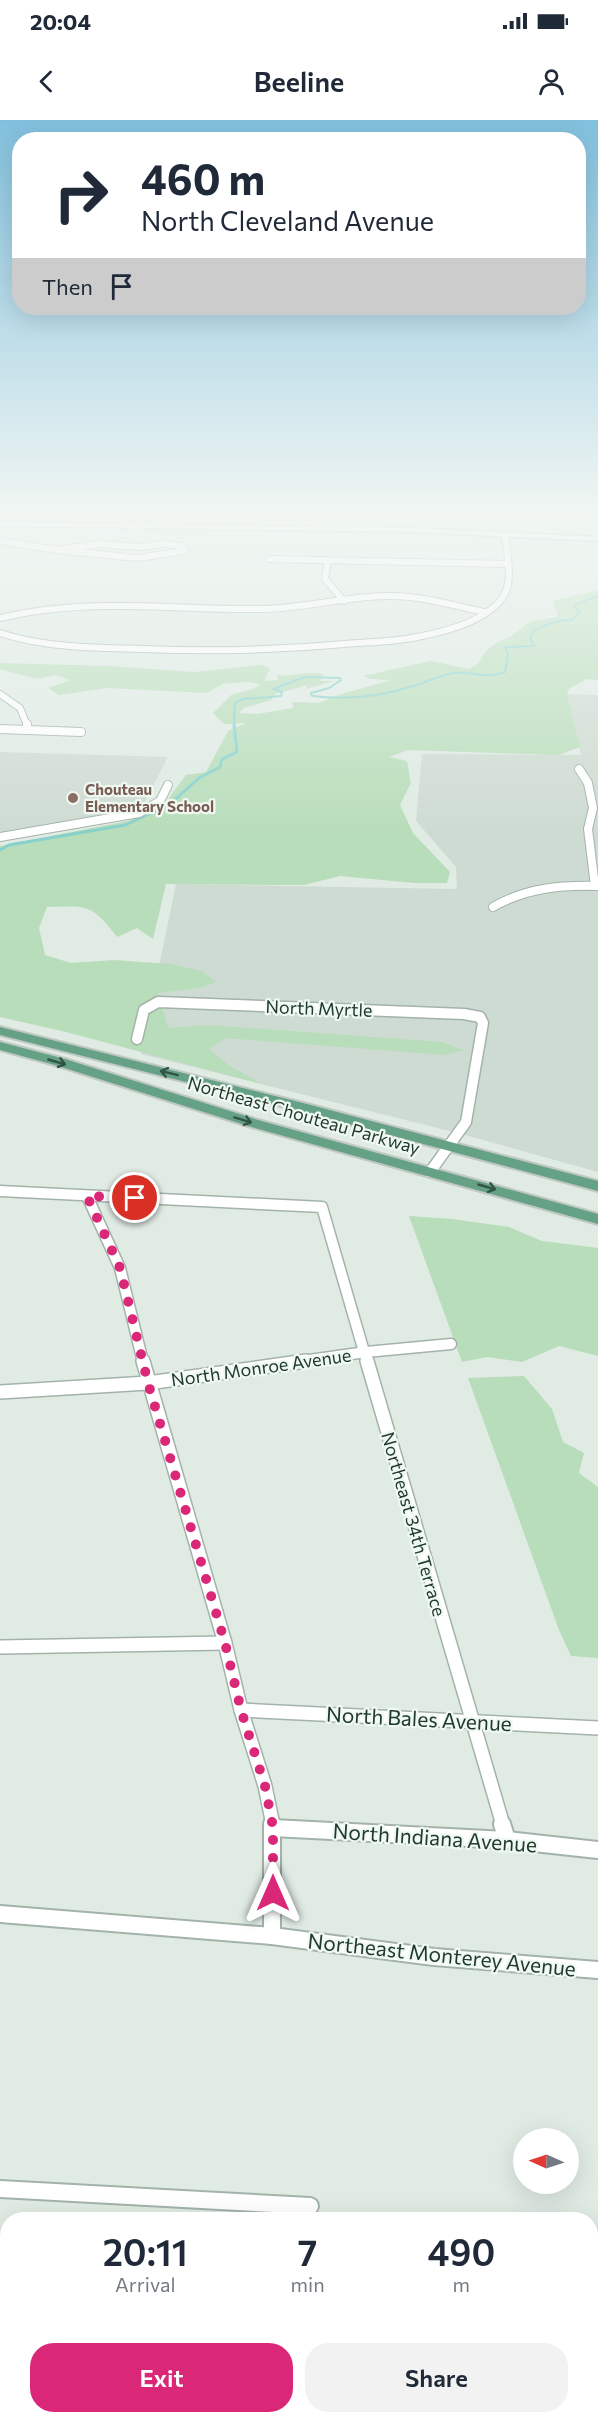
<!DOCTYPE html>
<style>
:root{--surface:#fff;--page:#f2f2f3;--text:#1f2937;--muted:#747a83;--accent:#db2777}
body{margin:0;font-family:Commissioner,sans-serif;background:var(--page);color:var(--text);height:100vh;display:flex;flex-direction:column;font-size:22px;white-space:nowrap}
*{box-sizing:border-box;margin:0}
p{font-size:20px;color:var(--muted)}
.icon{flex:none;width:33px;height:33px;fill:none;stroke:currentColor;stroke-width:2;stroke-linecap:round;stroke-linejoin:round}
.map{position:relative;flex:1;overflow:hidden}
.drawer{position:absolute;left:0px;top:2092px;width:598px;height:212px;display:flex;flex-direction:column;background:var(--surface);border-radius:24px 24px 0 0;box-shadow:0 6px 24px #0002}
.drawer>*{flex:none}
.top-card{position:absolute;left:12px;top:12px;width:574px;height:183px;border-radius:24px;box-shadow:0 6px 24px #0002;background:#fff;color:var(--text);overflow:hidden}
.needle{width:39px;rotate:273deg}
.tools{position:absolute;left:513px;top:2008px;display:grid;gap:12px}
.tools a{display:grid;place-items:center;width:66px;height:66px;border-radius:50%;background:var(--surface);box-shadow:0 6px 24px #0002;font-size:30px}
.pin{position:absolute;display:grid;place-items:center;width:51px;height:51px;color:#fff;margin:-26px;border:3px solid #fff;border-radius:50%;box-shadow:0 2px 6px #0007}
.me{position:absolute;width:66px;margin:-33px;rotate:0deg;stroke-linejoin:round;filter:drop-shadow(0 0 4px #0008)}
.turn{display:flex;align-items:center;gap:21px;height:126px;padding:0 30px;font-size:27px}
.turn .icon{width:78px;height:78px;stroke-width:2.5}
.turn b{display:block;font-size:42px;line-height:51px}
.then{display:flex;align-items:center;height:57px;padding:0 30px;background:#0003;gap:12px;font-size:22px}
.eta{display:flex;justify-content:space-evenly;align-items:center;height:102px;text-align:center}
.eta b{font-size:36px;font-weight:600;line-height:42px}
.cta{display:flex;gap:12px;margin-top:auto;padding:12px 30px}
.cta a{flex:1;height:69px;border-radius:24px;background:var(--accent);color:#fff;font-size:24px;font-weight:600;line-height:69px;text-align:center}
.cta a+a{background:var(--page);color:var(--text)}
.status{display:flex;justify-content:space-between;align-items:center;height:42px;padding:0 30px;background:var(--surface);direction:ltr}
.status svg{height:16px;fill:currentColor}
header{display:flex;justify-content:space-between;align-items:center;height:78px;padding:0 30px;background:var(--surface);font-size:27px;font-weight:600}
.map>svg:first-child{display:block}
.built{fill:#cedbd2}
.green{fill:#b8ddba}
.lines{fill:none;stroke-linecap:round;stroke-linejoin:round}
.stream-far1{stroke:#87d1cd;stroke-width:2}
.stream{stroke:#87d1cd;stroke-width:3}
.minor-far4-casing{stroke:#a3b3aa;stroke-width:8}
.minor-far3-casing{stroke:#a3b3aa;stroke-width:10}
.minor-far2-casing{stroke:#a3b3aa;stroke-width:13}
.minor-far1-casing{stroke:#a3b3aa;stroke-width:16}
.minor-casing{stroke:#a3b3aa;stroke-width:20}
.secondary-casing{stroke:#9eb7a9;stroke-width:3}
.primary-casing{stroke:#c1c8c4;stroke-width:4}
.minor-far4{stroke:#fff;stroke-width:6}
.minor-far3{stroke:#fff;stroke-width:8}
.minor-far2{stroke:#fff;stroke-width:10}
.minor-far1{stroke:#fff;stroke-width:13}
.minor{stroke:#fff;stroke-width:16}
.secondary{fill:#fff;fill-rule:evenodd}
.primary{fill:#64a185;fill-rule:evenodd}
.oneway{stroke:#315444}
.route{stroke:#db2777;stroke-width:10;stroke-dasharray:0 18}
.education-dot{fill:#8d6e63;stroke:#f0f8f2;stroke-width:2}
.labels{text-anchor:middle;dominant-baseline:central;stroke-width:4.5;stroke-linejoin:round;paint-order:stroke}
.far-education-label{font-size:15px;font-weight:bold;fill:#785e54;stroke:#f0f8f2;text-anchor:start}
.street-label{font-size:18px;fill:#203b2e;stroke:#f0f8f2}
.near-street-label{font-size:21px;fill:#203b2e;stroke:#f0f8f2}
</style>
<div class="status"><b>20:04</b><svg viewBox="0 0 49 12"><path d="M0 12V9h3v3zM5 12V6h3v6zM10 12V3h3v9zM15 12V0h3v12zM26 1h20v11H26zM47 4h2v5h-2z"/></svg></div>
<header><svg class="icon" aria-label="back" viewBox="0 0 24 24"><path d="M15 5l-7 7 7 7"/></svg>Beeline<svg class="icon" aria-label="person" viewBox="0 0 24 24"><circle cx="12" cy="8" r="4"/><path d="M4 21q1-7 8-7t8 7"/></svg></header>
<div class="map">
<svg width="598" height="2303" viewBox="0 0 598 2303">
<rect width="100%" height="100%" fill="#e0ebe4"/>
<g class="built">
<polygon points="567,574 598,575 598,1052 458,1013 141,934 176,764 457,769 456,747 416,701 422,634 581,635"/>
<polygon points="0,632 168,637 139,693 0,717"/>
</g>
<g class="green">
<path d="M598 470V560L587 559 569 569 567 574 580 627 559 635 408 630 389 637 407 641 411 663 400 685 413 713 450 752 447 763H414L340 756 304 765 166 764 153 819 137 808 117 817C91 783 87 786 47 787L39 808 45 835 71 843 114 840 170 844 202 851 216 862 203 867 158 873 168 908 208 905 442 922 464 930 445 935 225 918 209 929 230 946 262 964 66 912 0 897V726L128 701 163 686 186 655 206 652 228 611 246 603 224 604 213 593 231 575 253 569 261 564 246 562 223 564 206 573 108 568 59 575 48 568 71 560 55 555 37 559 0 549V543L110 546 194 552 262 545 270 548 264 561 278 560 277 555C293 558 309 549 324 555L320 561H334L306 569 308 565 275 574 271 580 244 588 239 593 257 594 293 588 292 582 319 583 338 575 391 560 370 559 363 556 431 541 469 549 479 543 485 532 494 524 510 517 531 501 558 497 553 481Z"/>
<polygon points="409,1096 452,1099 509,1107 542,1121 598,1128 598,1236 559,1226 522,1242 487,1237 462,1242"/>
<polygon points="524,1256 552,1289 563,1322 584,1333 579,1353 598,1367 598,1538 571,1536 559,1510 468,1258"/>
</g>
<g class="lines">
<path class="stream-far1" d="M234 605 235 583 243 579 281 576 282 572 273 569 305 557 340 558 341 560 329 568 311 573 312 576C345 580 378 577 410 567 424 563 439 555 454 553 474 551 485 560 505 552L508 534 505 527 534 526 530 518 534 510 557 501 572 500 580 493 574 485 598 476"/>
<polyline class="stream" points="0,730 9,725 125,705 169,685 199,658 220,647 222,639 237,632 234,604"/>
<g class="minor-far4-casing">
<g id="minor-far4">
<polyline points="0,390 52,390"/>
<polyline points="136,407 144,395 153,389"/>
<polyline points="0,421 57,430"/>
<polygon points="99,424 140,427 163,424 182,426 185,431 137,438 57,430"/>
<polyline points="269,439 507,444"/>
<polyline points="328,440 325,459 344,481"/>
<path d="M0 498C90 477 168 490 258 489 301 489 343 477 385 476 419 475 452 485 484 492"/>
<path d="M0 513C47 528 96 528 144 529 211 532 278 530 345 524 369 522 393 522 417 517 444 512 481 503 500 481 515 464 507 436 505 415"/>
<polyline points="0,574 20,588 27,605"/>
</g>
</g>
<g class="minor-far3-casing">
<g id="minor-far3">
<polyline points="0,609 81,612"/>
<polyline points="27,610 27,604"/>
<polyline points="579,649 588,663 593,688 588,709 595,766"/>
<polyline points="0,717 139,693 160,681 168,665"/>
<path d="M493 787C526 768 560 765 598 766"/>
<polyline points="156,883 188,883"/>
</g>
</g>
<g class="minor-far2-casing">
<g id="minor-far2">
<polyline points="137,919 144,890 158,882 464,894 480,897 483,903 466,1002 430,1052"/>
<polyline points="0,1071 322,1087 367,1242"/>
<polyline points="87,1076 120,1148 143,1242"/>
<polyline points="295,1242 366,1232 451,1224"/>
</g>
</g>
<g class="minor-far1-casing">
<g id="minor-far1">
<polyline points="143,1241 225,1523 241,1590 265,1666 273,1705"/>
<polyline points="367,1241 503,1705"/>
<polyline points="0,1272 148,1263 306,1241"/>
<polyline points="0,1527 225,1523"/>
<polyline points="241,1590 598,1608"/>
</g>
</g>
<g class="minor-casing">
<g id="minor">
<polyline points="502,1704 507,1720"/>
<polyline points="273,1708 507,1720 598,1730"/>
<polyline points="0,1794 272,1816 434,1837 598,1850"/>
<polyline points="272,1816 272,1704"/>
<polyline points="0,2069 310,2086"/>
</g>
</g>
<g class="secondary-casing">
<polygon id="secondary" points="0,402 414,408 598,417 598,421 414,412 0,406"/>
</g>
<g class="primary-casing">
<g id="primary">
<polygon points="0,907 307,984 598,1061 598,1071 297,990 0,915"/>
<polygon points="0,922 65,939 258,1000 598,1094 598,1104 248,1006 55,945 0,930"/>
</g>
</g>
<use href="#minor-far4" class="minor-far4"/>
<use href="#minor-far3" class="minor-far3"/>
<use href="#minor-far2" class="minor-far2"/>
<use href="#minor-far1" class="minor-far1"/>
<use href="#minor" class="minor"/>
<use href="#secondary" class="secondary"/>
<use href="#primary" class="primary"/>
</g>
<defs><path id="oneway-shaft" d="M-6 0H5M1.5-3L5.5 0L1.5 3" fill="none" stroke-width="1.6" stroke-linecap="round" stroke-linejoin="round" transform="scale(1.5)"/></defs>
<g class="oneway">
<use href="#oneway-shaft" transform="translate(57 942) rotate(16)"/>
<use href="#oneway-shaft" transform="translate(169 953) rotate(-166)"/>
<use href="#oneway-shaft" transform="translate(243 1000) rotate(17)"/>
<use href="#oneway-shaft" transform="translate(487 1067) rotate(16)"/>
</g>
<linearGradient id="sky" x2="0" y2="1"><stop stop-color="#81c0dd"/><stop offset="0.55" stop-color="#f1f6f3"/><stop offset="1" stop-color="#f1f6f3" stop-opacity="0"/></linearGradient>
<rect width="598" height="712" fill="url(#sky)"/>
<g class="lines">
<polyline class="route" points="135,1078 87,1076 120,1148 148,1263 225,1523 241,1590 265,1666 273,1707 273,1773"/>
</g>
<circle class="education-dot" cx="73" cy="678" r="6"/>
<g class="labels">
<g class="far-education-label">
<text x="85" y="669">Chouteau<tspan x="85" dy="17">Elementary School</tspan></text>
</g>
<g class="street-label">
<text transform="translate(319 888) rotate(2)">North Myrtle</text>
<text transform="translate(304 995) rotate(16)">Northeast Chouteau Parkway</text>
<text transform="translate(261 1247) rotate(-8)">North Monroe Avenue</text>
<text transform="translate(414 1404) rotate(74)">Northeast 34th Terrace</text>
</g>
<g class="near-street-label">
<text transform="translate(419 1598) rotate(3)">North Bales Avenue</text>
<text transform="translate(435 1717) rotate(4)">North Indiana Avenue</text>
<text transform="translate(442 1834) rotate(6)">Northeast Monterey Avenue</text>
</g>
</g>
</svg>
<div class="tools">
<a><svg class="needle" viewBox="-14 -14 28 28"><path d="M0-13l5 13h-10z" fill="#e53935"/><path d="M0 13l5-13h-10z" fill="#747a83"/></svg></a>
</div>
<div class="pin" style="left:135px;top:1078px;background:#d93025"><svg class="icon" aria-label="arrive" viewBox="0 0 24 24"><path d="M6 21V4h12l-3 4 3 4H6"/></svg></div>
<svg class="me" style="left:273px;top:1773px" viewBox="-20 -20 40 40"><path d="M0-17L14 15 0 8-14 15z" fill="#db2777" stroke="#fff" stroke-width="4"/></svg>
<div class="top-card">
<div class="turn"><svg class="icon" aria-label="right" viewBox="0 0 24 24"><path d="M7 20v-9h11M14 6l5 5-5 5"/></svg><div><b>460 m</b>North Cleveland Avenue</div></div>
<div class="then">Then<svg class="icon" aria-label="arrive" viewBox="0 0 24 24"><path d="M6 21V4h12l-3 4 3 4H6"/></svg></div>
</div>
<section class="drawer">
<div class="eta">
<div><b>20:11</b><p>Arrival</p></div>
<div><b>7</b><p>min</p></div>
<div><b>490</b><p>m</p></div>
</div>
<div class="cta"><a>Exit</a><a>Share</a></div>
</section>
</div>
